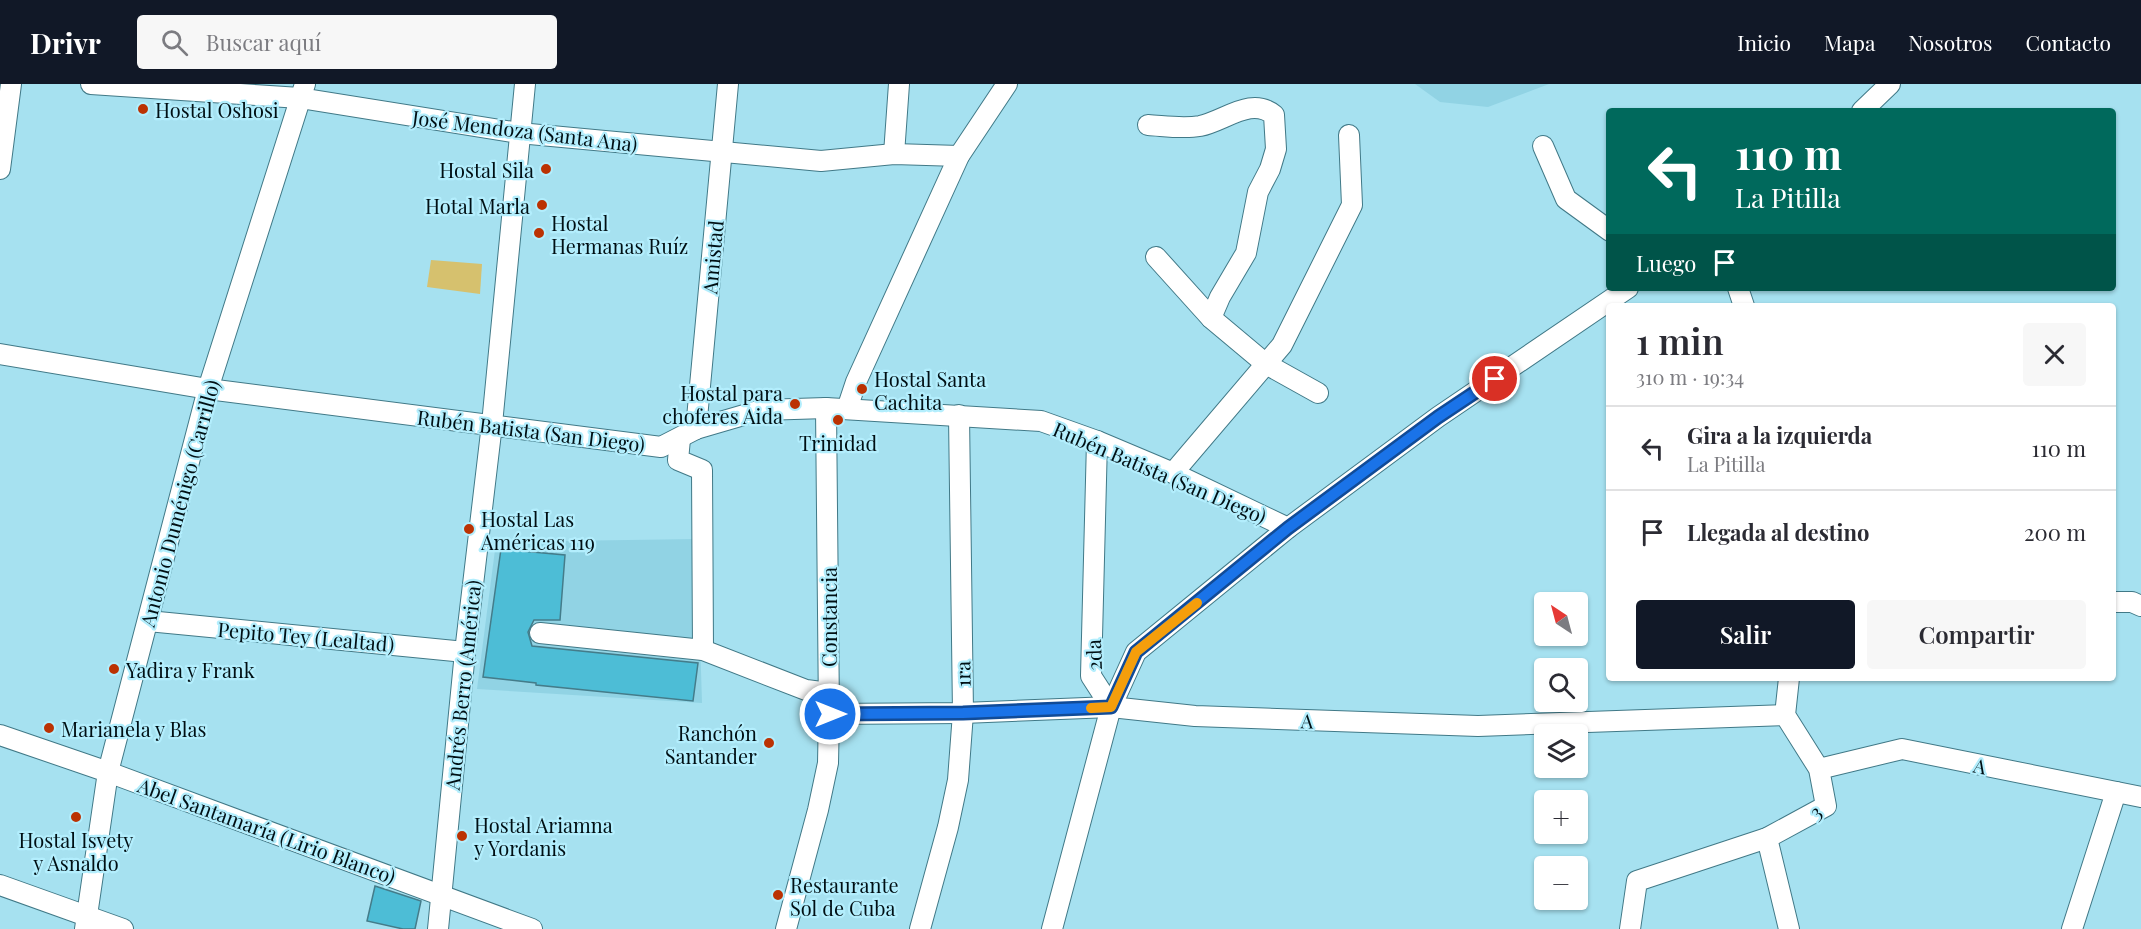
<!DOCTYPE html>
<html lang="es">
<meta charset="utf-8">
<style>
:root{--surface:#fff;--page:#f7f7f7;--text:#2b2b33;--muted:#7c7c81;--line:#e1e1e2;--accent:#111827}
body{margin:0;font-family:"Playfair Display",serif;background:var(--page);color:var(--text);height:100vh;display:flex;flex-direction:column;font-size:22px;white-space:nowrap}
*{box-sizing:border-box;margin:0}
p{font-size:20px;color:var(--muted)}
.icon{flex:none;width:33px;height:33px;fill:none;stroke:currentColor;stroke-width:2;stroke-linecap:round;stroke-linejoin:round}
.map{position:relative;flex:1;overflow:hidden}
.sheet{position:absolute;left:1606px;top:219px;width:510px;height:378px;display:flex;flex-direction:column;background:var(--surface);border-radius:6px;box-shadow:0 2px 4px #0004}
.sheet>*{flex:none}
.top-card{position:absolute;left:1606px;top:24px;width:510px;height:183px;border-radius:6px;box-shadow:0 2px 4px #0004;background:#00695c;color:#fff;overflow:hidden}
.needle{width:39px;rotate:324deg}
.buttons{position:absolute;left:1534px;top:508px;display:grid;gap:12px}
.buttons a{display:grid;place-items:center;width:54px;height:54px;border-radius:6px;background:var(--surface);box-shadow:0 2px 4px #0004;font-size:30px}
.pin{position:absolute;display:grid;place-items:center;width:51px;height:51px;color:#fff;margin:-26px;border:3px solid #fff;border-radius:50%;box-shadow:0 2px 6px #0007}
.me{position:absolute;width:66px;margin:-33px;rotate:90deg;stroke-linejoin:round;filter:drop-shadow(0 0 4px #0008)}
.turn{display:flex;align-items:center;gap:21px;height:126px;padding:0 30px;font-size:27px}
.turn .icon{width:78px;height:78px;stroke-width:2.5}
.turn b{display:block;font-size:42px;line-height:51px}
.then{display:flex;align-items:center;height:57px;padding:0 30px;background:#0003;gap:12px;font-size:22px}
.round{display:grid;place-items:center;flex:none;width:63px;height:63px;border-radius:6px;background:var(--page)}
.head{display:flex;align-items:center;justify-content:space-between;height:102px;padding:0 30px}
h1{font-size:36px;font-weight:600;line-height:45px}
.action{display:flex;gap:12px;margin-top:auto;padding:12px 30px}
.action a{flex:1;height:69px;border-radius:6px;background:var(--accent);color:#fff;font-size:24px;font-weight:600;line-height:69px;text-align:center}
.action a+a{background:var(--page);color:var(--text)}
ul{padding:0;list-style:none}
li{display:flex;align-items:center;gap:18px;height:84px;padding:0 30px;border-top:2px solid var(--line)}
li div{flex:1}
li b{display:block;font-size:22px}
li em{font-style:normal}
header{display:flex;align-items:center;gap:36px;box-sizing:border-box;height:84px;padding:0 30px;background:var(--accent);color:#fff}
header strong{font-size:28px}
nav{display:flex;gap:33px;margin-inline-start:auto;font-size:21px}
.search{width:420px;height:54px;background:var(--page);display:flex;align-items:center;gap:15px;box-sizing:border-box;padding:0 21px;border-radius:6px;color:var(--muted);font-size:22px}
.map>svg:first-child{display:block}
.built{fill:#91d3e4}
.green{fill:#d6c16e}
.building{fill:#4dbdd6;stroke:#447c8a;stroke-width:1.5}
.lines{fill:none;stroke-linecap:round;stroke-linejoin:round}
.minor-casing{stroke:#417987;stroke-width:22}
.minor{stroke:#fff;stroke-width:20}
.route-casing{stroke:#114b97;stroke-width:15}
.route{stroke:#1a73e8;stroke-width:10}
.slow{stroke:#f59e0b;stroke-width:10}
.poi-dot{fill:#bb3203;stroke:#b3eefd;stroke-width:2}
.labels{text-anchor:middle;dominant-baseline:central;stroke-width:4.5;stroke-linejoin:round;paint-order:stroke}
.poi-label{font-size:20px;fill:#000f14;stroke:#b3eefd;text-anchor:start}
.street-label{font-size:20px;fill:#000f14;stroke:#b3eefd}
</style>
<header>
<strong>Drivr</strong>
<div class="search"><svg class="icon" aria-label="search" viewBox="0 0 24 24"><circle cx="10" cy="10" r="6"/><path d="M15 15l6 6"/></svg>Buscar aquí</div>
<nav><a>Inicio</a><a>Mapa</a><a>Nosotros</a><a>Contacto</a></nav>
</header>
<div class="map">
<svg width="2141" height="845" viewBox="0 0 2141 845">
<rect width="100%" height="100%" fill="#a6e1f0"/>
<g class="built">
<polygon points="1415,0 1549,0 1488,23 1440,18"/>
<polygon points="697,455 702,619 477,605 496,458"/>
</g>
<polygon class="green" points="431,176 482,180 480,210 427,203"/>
<g class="building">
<polygon points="501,465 565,471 560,536 534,536 528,548 532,562 698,579 693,617 536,601 536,599 483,593"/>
<polygon points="375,802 421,817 415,845 403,845 367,837"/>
</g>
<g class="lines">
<g class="minor-casing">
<g id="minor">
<polyline points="91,0 300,14 519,49 821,77 894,70 959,72"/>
<polyline points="1862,27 1890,0"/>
<path d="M1148 41C1165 42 1183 45 1200 42 1225 37 1251 12 1274 31L1276 65 1270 85 1258 108 1246 169 1220 213 1211 234"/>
<polyline points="1543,62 1566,115 1610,147"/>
<polyline points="894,70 899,0"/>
<polyline points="0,85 11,0"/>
<polyline points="1156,173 1211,234 1266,280 1318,309"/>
<polyline points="1738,204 1744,222"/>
<polyline points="0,270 208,305 661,363 696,345 761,326 826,324 1041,337 1097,357 1173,389 1288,444"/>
<polyline points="847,325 856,298 959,72 1007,0"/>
<polyline points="696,345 728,0"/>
<polyline points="680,355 678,376 702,386 703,566"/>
<polyline points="1097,357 1091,592 1111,623"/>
<polyline points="1173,389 1282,261 1352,121 1349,51"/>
<polyline points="2114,518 2132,518 2141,522"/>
<polyline points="148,537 465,568"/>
<polyline points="540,549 703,566 806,606 829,609"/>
<polyline points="829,630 963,629 1111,623 1195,632 1478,642 1785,631"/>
<polyline points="0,651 108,688 532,845"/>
<polyline points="1819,685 1902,665 2141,713"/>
<polyline points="1767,754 1789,845"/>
<polyline points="0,801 123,845"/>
<polyline points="85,845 108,688 208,305 305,0"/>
<polyline points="438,845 465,568 492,340 525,0"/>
<polyline points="786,845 818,726 828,679 829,630 826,324"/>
<polyline points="920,845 948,743 958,696 963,629 959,331"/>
<polyline points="1052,845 1111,623 1136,568 1288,444 1438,333 1628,204"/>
<polyline points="1630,845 1637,797 1767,754 1826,722 1819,685 1785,631 1789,594"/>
<polyline points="2072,845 2116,708"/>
</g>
</g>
<use href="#minor" class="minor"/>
</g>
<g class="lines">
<g class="route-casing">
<polyline id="route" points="830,630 963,629 1111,623 1136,568 1288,444 1438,333 1495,295"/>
</g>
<use href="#route" class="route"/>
<polyline class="slow" points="1091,624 1111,623 1136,568 1197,519"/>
</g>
<g class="poi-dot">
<circle cx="143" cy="25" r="6"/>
<circle cx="546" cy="85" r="6"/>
<circle cx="542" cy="121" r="6"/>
<circle cx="539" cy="149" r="6"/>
<circle cx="862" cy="305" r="6"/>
<circle cx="795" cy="320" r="6"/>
<circle cx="838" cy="336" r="6"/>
<circle cx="469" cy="445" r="6"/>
<circle cx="114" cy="585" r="6"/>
<circle cx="49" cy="644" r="6"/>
<circle cx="769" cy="659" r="6"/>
<circle cx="76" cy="733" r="6"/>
<circle cx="462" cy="752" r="6"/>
<circle cx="778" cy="811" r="6"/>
</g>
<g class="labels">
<g class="poi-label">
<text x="155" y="25">Hostal Oshosi</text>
<text x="534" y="85" text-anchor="end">Hostal Sila</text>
<text x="530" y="121" text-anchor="end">Hotal Marla</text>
<text x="551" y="138">Hostal<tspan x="551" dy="23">Hermanas Ruíz</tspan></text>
<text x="874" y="294">Hostal Santa<tspan x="874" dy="23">Cachita</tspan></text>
<text x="783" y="308" text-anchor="end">Hostal para<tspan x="783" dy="23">choferes Aida</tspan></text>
<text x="838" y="358" text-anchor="middle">Trinidad</text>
<text x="481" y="434">Hostal Las<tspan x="481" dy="23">Américas 119</tspan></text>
<text x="126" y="585">Yadira y Frank</text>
<text x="61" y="644">Marianela y Blas</text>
<text x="757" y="648" text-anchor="end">Ranchón<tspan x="757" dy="23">Santander</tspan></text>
<text x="474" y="740">Hostal Ariamna<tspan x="474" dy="23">y Yordanis</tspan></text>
<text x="76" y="755" text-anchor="middle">Hostal Isvety<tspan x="76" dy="23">y Asnaldo</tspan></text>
<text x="790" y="800">Restaurante<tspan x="790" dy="23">Sol de Cuba</tspan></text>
</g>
<g class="street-label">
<text transform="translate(525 46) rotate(7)">José Mendoza (Santa Ana)</text>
<text transform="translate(712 173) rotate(-85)">Amistad</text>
<text transform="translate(531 346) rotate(7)">Rubén Batista (San Diego)</text>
<text transform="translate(1160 388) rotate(23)">Rubén Batista (San Diego)</text>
<text transform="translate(179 419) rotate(-75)">Antonio Duménigo (Carrillo)</text>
<text transform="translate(828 533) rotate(-90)">Constancia</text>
<text transform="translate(306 552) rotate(5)">Pepito Tey (Lealtad)</text>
<text transform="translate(1093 571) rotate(-92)">2da</text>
<text transform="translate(962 590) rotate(-91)">1ra</text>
<text transform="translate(462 601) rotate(-84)">Andrés Berro (América)</text>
<text transform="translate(1307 636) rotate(2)">A</text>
<text transform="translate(1980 681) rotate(11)">A</text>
<text transform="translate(1815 727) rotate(-35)">3</text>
<text transform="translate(267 746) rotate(20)">Abel Santamaría (Lirio Blanco)</text>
</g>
</g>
</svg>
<div class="buttons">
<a><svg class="needle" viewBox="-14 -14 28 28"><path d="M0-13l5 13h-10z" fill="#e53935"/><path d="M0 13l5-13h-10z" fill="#7c7c81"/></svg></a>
<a><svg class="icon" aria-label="search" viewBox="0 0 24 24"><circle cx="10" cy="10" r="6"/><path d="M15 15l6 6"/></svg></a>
<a><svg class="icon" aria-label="layers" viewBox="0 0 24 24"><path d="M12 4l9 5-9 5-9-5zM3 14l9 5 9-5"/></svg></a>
<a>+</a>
<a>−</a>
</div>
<div class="pin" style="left:1495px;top:295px;background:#d93025"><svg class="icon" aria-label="arrive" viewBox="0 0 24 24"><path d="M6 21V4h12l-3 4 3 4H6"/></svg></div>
<svg class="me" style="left:830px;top:630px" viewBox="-20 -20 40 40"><circle r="17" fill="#1a73e8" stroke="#fff" stroke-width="3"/><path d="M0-11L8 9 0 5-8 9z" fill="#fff"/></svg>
<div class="top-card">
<div class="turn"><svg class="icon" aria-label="left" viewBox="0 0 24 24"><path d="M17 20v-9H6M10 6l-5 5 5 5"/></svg><div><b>110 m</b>La Pitilla</div></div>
<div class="then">Luego<svg class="icon" aria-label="arrive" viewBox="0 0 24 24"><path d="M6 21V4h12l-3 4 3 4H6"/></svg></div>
</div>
<section class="sheet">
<div class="head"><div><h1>1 min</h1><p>310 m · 19:34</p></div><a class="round"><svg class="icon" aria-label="close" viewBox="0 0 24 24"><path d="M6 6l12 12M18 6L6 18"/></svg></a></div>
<ul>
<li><svg class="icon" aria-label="left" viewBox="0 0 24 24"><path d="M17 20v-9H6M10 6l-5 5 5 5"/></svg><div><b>Gira a la izquierda</b><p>La Pitilla</p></div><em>110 m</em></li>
<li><svg class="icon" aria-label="arrive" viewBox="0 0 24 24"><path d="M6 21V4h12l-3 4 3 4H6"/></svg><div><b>Llegada al destino</b></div><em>200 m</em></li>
</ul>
<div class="action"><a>Salir</a><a>Compartir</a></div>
</section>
</div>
